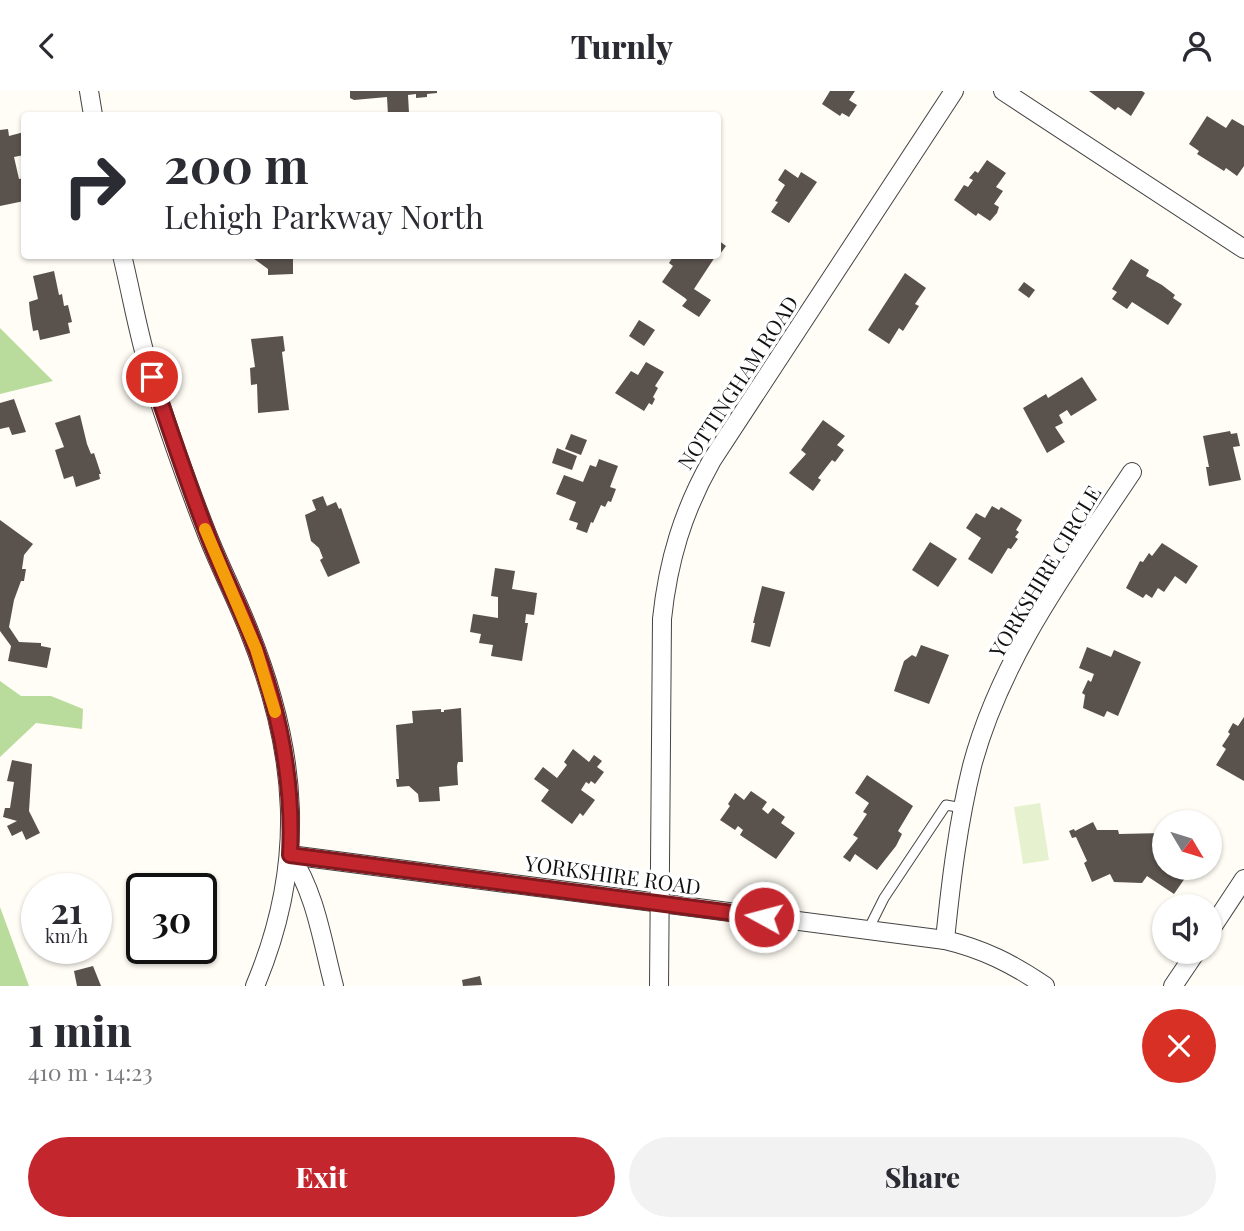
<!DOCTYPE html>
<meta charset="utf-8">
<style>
:root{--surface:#fff;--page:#f2f2f3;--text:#2b2b33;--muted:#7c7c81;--accent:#c4262e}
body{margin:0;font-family:"Playfair Display",serif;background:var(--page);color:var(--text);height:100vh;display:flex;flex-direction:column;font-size:26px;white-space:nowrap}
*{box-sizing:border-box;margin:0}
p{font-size:23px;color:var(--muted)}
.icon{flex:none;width:38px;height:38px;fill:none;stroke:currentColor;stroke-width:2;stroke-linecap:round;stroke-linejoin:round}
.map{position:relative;height:895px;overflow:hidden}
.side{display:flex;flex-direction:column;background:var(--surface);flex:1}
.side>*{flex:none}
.hud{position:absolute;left:21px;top:21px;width:700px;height:147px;border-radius:7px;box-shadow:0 2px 5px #0004;background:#fff;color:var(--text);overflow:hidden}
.needle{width:46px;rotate:128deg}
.buttons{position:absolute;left:1152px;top:719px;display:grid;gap:14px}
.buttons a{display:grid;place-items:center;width:70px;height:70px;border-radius:50%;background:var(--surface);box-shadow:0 2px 5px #0004;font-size:35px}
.speed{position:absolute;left:21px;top:782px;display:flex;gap:14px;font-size:35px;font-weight:700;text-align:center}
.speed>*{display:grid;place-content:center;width:91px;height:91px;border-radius:50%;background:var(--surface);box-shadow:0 2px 5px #0004;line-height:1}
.speed small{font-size:18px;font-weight:400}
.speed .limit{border:4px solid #111;border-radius:10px;background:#fff;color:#111}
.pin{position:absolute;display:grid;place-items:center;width:60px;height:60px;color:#fff;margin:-30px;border:4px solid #fff;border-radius:50%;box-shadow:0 2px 7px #0007}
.me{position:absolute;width:77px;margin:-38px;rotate:277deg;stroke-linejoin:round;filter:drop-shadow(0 0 5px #0008)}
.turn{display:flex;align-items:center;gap:24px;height:147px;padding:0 28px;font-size:32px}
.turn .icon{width:91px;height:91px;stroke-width:2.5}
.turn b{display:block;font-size:49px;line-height:60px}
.round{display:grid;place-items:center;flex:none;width:74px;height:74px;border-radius:37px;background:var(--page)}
.headline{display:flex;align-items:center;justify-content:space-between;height:119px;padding:0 28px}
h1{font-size:42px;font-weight:800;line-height:52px}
.primary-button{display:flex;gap:14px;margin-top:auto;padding:14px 28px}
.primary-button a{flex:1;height:80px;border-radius:42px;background:var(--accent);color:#fff;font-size:28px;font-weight:800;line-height:80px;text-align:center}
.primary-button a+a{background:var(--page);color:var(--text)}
header{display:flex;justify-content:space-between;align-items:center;height:91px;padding:0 28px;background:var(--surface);font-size:32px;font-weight:800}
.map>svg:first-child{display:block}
.forest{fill:#b9dc9c}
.pitch{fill:#e6f2cf}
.building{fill:#5a524d}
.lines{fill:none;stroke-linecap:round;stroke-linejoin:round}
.lane-casing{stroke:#444;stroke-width:11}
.street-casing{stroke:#444;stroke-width:20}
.lane{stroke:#fff;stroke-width:9}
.street{stroke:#fff;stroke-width:18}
.route-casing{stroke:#7f191e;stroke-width:18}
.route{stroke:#c4262e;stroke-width:12}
.slow{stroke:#f59e0b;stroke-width:12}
.labels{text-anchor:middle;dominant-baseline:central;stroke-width:7;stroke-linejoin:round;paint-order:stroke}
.street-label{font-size:21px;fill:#111;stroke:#fff}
</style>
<header><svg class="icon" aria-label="back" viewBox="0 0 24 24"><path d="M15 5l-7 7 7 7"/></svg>Turnly<svg class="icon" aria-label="person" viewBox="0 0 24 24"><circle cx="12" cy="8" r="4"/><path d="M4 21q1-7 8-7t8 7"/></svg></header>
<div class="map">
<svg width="1244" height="895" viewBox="0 0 1244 895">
<rect width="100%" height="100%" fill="#fffdf5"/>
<g class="forest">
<polygon points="0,237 53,290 0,303"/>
<polygon points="0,590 21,605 51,605 83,618 82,638 36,632 0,666"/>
<polygon points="0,816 29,895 0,895"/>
</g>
<polygon class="pitch" points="1040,712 1049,769 1023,773 1014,716"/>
<g class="building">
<polygon points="350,0 437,0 437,2 427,3 427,6 416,7 416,3 408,4 409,22 388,24 387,6 354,9 350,7"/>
<polygon points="830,0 855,0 849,9 857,14 849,26 842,22 840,25 822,13"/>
<polygon points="1089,0 1142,0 1145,2 1131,25 1118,16 1115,19"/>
<polygon points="1207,25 1226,37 1232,28 1244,35 1244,75 1237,85 1226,77 1224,80 1197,63 1199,60 1189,53"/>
<polygon points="8,38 9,45 24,41 24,64 14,66 19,88 24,87 24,110 0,115 0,39"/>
<polygon points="987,69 1006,82 996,96 1003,100 994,113 999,116 997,122 990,130 978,122 976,125 954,109 964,94 968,96 973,89 969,87 975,80 978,82"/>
<polygon points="785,78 798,87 801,81 817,91 789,132 771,121 778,111 775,110 785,94 778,89"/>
<polygon points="718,149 726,155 717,167 715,166 694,198 711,209 699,226 682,215 687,209 685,207 662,191 673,175 669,172 674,164 718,164"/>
<polygon points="249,164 293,164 293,183 268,184 268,178"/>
<polygon points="1131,168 1149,179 1146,185 1162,194 1175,204 1173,207 1182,213 1168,234 1132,211 1127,218 1112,208 1117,201 1112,198"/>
<polygon points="54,180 59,204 62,203 64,215 68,214 72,231 68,232 70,242 40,249 38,239 33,240 30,222 29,211 38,208 33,185"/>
<polygon points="905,182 926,197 915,213 919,215 903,240 899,237 889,253 868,239"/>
<polygon points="1024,191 1035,199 1029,207 1018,199"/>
<polygon points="639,229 655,239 644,255 629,245"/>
<polygon points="283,245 285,260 282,261 289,319 258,322 257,293 251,294 250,277 255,276 251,248"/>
<polygon points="646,271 664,281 655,295 658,297 653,306 655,308 652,314 649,312 644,320 615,302 631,280 638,284"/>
<polygon points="1082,286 1097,309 1071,325 1067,319 1059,324 1063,332 1055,336 1065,351 1047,362 1023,317 1046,303 1048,307"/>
<polygon points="14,308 26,341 12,344 9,336 0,338 0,312"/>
<polygon points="80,324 87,353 91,363 94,362 101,383 99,383 100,388 76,396 73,385 64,388 55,359 64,356 55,332"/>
<polygon points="823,329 845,345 837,354 844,359 835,371 832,369 818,387 821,389 813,400 789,382 806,363 801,359"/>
<polygon points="1230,340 1231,343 1237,342 1240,355 1233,356 1241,389 1209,395 1206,376 1209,376 1203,345"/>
<polygon points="571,343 587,349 581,364 565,358"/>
<polygon points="557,357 577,365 572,379 552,372"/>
<polygon points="599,368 618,375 610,396 616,398 611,411 608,410 605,416 601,414 593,432 591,431 587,442 576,438 578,432 569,429 576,411 556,403 564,384 583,391 590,374 596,376"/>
<polygon points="323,405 327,415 336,411 339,418 341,417 360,472 328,486 320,469 323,467 319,457 311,450 305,424 316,419 312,409"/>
<polygon points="992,415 999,419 1001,416 1022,429 1016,439 1019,441 1015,446 1018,448 1011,458 1008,457 992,483 968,468 981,447 966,437 976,422 985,427"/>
<polygon points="0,429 33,453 24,464 22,478 26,478 24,490 21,490 14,509 9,536 19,551 41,552 41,555 51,557 47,577 8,570 11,555 0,540"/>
<polygon points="930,451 957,468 938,496 912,479"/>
<polygon points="1162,452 1198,475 1186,493 1175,485 1164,501 1158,497 1152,507 1146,503 1143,507 1126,497 1140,470 1143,471 1149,462 1152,465"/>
<polygon points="495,477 515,480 512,498 537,502 534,524 526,523 525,532 528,532 522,570 491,565 493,554 479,552 481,543 470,541 473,523 498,527 498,506 491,505"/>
<polygon points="762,495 785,501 770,556 751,551 755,532 753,532"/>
<polygon points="921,554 949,564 929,613 894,600 904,570 912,564 916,566"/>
<polygon points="1087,556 1111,566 1114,559 1141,571 1118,625 1107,620 1104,626 1083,617 1085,604 1082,602 1088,589 1091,591 1094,583 1079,577"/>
<polygon points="461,617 463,671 458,671 457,675 458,694 439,696 440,710 419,711 418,703 409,695 397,696 396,688 399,688 396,634 413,632 412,620 441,618 441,621 444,621 444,619"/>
<polygon points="1244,626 1244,690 1216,674 1226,658 1222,655 1230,643 1228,641 1233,632 1238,635"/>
<polygon points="573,658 589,671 594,664 602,670 597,676 604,681 595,693 591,690 589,693 586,691 581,699 595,709 583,725 580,722 572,733 541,710 549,699 534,688 543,676 557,687 567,674 564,671"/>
<polygon points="12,669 32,673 29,720 40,742 26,749 22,740 12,745 7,735 17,730 3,726 5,717 10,717 14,691 7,690"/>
<polygon points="867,684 913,715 898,740 902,743 896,755 877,779 855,763 850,771 843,766 858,747 853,744 867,723 863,721 869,712 855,702"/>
<polygon points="751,700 767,711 762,718 768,723 773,717 785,726 781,732 795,742 776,768 740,744 743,739 738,735 735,739 720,729 730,715 728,713 735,702 744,709"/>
<polygon points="1093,731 1097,739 1118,739 1119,743 1164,742 1164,777 1192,777 1174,803 1147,785 1142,792 1114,791 1110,783 1092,791 1084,772 1087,770 1076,746 1072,747 1069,740 1074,738 1075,740"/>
<polygon points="36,820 37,847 32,848 28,821"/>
<polygon points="93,875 101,895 77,895 74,880"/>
<polygon points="480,885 482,894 463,895 462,889"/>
</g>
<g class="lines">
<g class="lane-casing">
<polyline id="lane" points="868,839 884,807 946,714 963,717"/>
</g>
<g class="street-casing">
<g id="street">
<polyline points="89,0 93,24"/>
<polyline points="1003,0 1244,158"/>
<path d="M122 164C132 205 139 248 152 288 169 340 187 392 207 443 220 476 236 507 249 540 298 662 307 772 255 895"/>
<path d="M290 764 945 849C983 858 1013 873 1045 895"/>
<path d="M290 764C316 803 322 850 334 895"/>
<polyline points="1209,841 1244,788"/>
<path d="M945 849C951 790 958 732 972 675 1001 566 1070 474 1132 381"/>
<path d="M659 895 662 528C668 470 683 420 712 369L954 0"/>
<polyline points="1173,895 1196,861"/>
</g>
</g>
<use href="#lane" class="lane"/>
<use href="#street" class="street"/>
</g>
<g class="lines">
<g class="route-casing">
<path id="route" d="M152 286C170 338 187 391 207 442 219 475 236 507 249 540 278 612 294 686 290 764L764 826"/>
</g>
<use href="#route" class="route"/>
<polyline class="slow" points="205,438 256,558 275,621"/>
</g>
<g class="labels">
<g class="street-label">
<text transform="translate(737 291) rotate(-57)">NOTTINGHAM ROAD</text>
<text transform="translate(1044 480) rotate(-59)">YORKSHIRE CIRCLE</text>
<text transform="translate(613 783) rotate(8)">YORKSHIRE ROAD</text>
</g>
</g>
</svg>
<div class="buttons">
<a><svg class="needle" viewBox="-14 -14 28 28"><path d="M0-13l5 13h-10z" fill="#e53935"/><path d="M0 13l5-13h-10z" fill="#7c7c81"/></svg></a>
<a><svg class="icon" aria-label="sound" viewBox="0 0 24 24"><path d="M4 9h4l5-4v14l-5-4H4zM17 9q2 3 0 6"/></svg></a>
</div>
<div class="speed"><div>21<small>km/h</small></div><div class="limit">30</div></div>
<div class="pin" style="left:152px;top:286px;background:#d93025"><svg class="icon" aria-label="arrive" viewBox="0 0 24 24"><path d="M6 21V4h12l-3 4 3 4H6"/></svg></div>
<svg class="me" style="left:764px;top:826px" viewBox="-20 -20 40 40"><circle r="17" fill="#c4262e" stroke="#fff" stroke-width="3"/><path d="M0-11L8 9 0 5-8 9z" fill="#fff"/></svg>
<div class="hud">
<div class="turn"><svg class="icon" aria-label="right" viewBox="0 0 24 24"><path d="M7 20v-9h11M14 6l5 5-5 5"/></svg><div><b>200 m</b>Lehigh Parkway North</div></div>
</div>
</div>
<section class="side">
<div class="headline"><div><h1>1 min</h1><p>410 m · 14:23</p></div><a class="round" style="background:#d93025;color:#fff"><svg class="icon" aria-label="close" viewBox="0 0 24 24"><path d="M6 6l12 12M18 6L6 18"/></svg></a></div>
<div class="primary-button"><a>Exit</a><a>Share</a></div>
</section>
